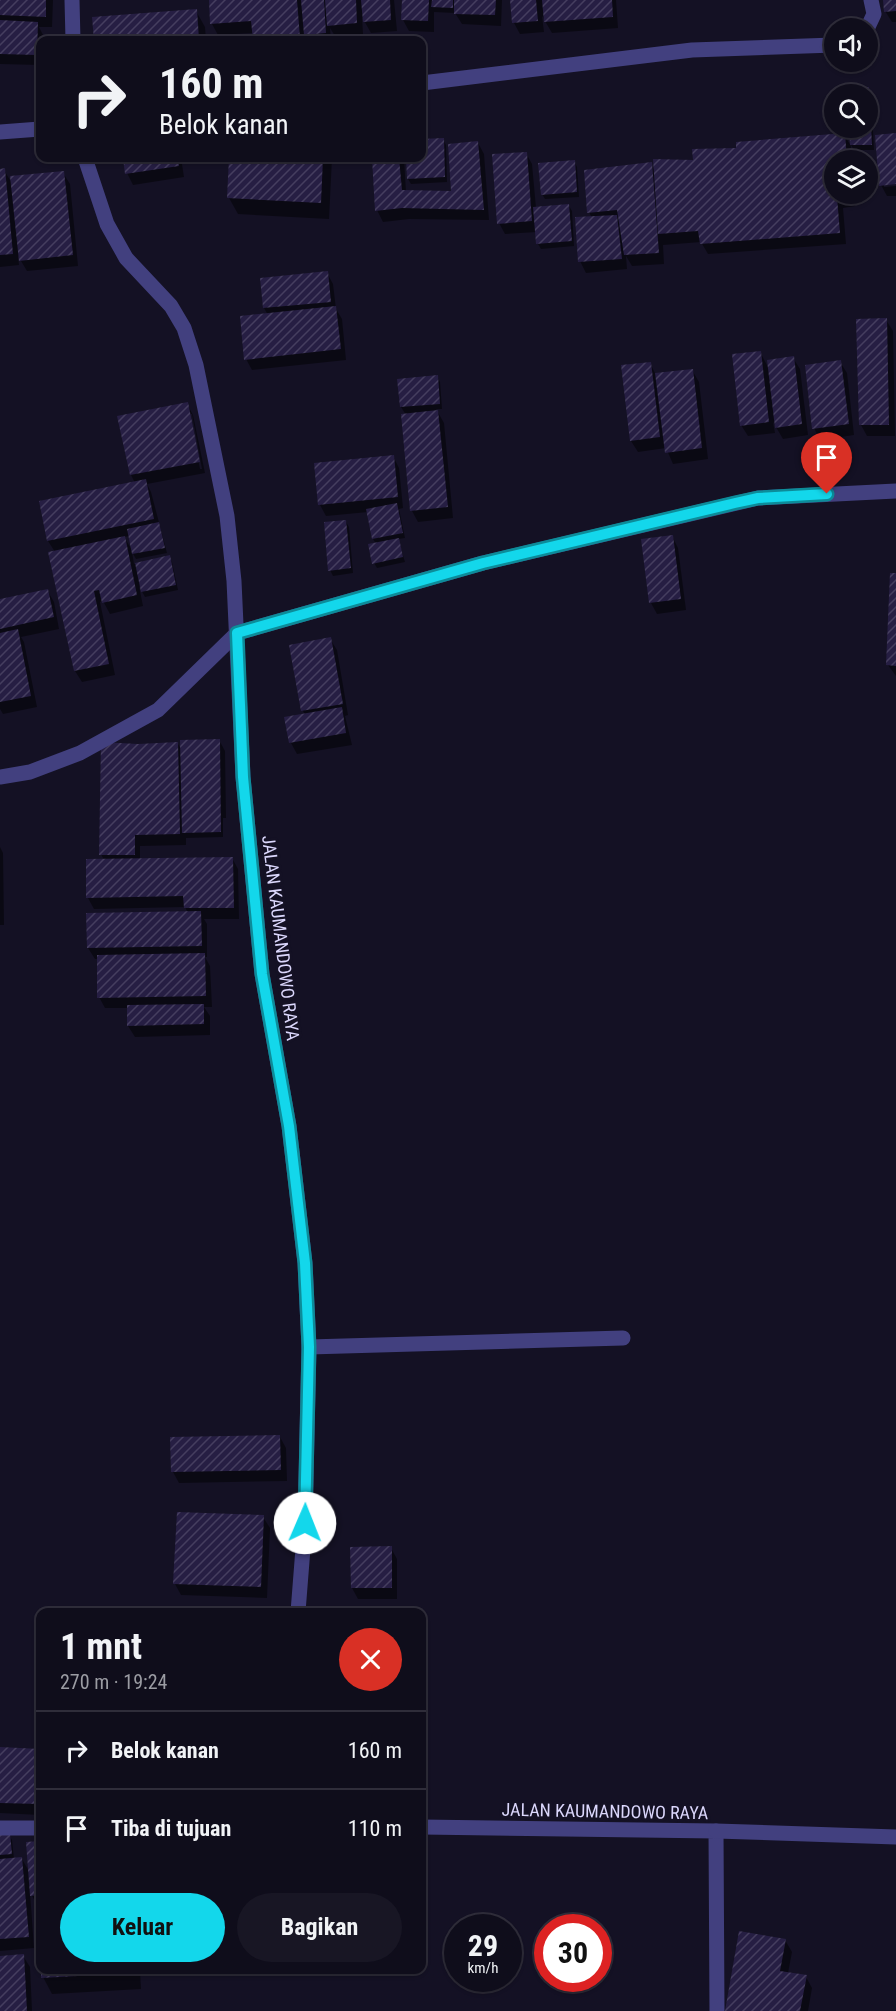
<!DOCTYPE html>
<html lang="id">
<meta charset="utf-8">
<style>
:root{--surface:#0f0d1b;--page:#181624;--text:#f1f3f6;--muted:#9b9ca3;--line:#2f2d3a;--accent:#13d7eb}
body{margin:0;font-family:"Roboto Condensed",sans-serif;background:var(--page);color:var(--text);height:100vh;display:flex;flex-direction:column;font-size:22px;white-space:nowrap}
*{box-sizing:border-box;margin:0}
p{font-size:20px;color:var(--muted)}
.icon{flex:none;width:33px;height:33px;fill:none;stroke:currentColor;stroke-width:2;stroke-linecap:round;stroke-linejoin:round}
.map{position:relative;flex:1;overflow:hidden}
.sheet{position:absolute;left:36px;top:1608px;width:390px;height:366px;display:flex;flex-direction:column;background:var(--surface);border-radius:12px;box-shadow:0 2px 4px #0004,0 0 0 2px var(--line)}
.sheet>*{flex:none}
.top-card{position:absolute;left:36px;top:36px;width:390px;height:126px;border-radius:12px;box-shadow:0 2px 4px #0004,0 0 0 2px var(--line);background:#0f0d1b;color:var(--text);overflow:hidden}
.tools{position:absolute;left:824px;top:18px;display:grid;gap:12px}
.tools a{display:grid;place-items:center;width:54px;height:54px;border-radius:50%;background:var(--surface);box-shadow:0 2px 4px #0004,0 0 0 2px var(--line);font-size:30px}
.speed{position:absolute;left:444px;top:1914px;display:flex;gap:12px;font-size:30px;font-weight:700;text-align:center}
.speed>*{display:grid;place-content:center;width:78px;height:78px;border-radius:50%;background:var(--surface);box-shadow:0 2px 4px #0004,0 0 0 2px var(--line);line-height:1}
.speed small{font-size:15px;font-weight:400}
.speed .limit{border:9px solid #d22;background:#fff;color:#111}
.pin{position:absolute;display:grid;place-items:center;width:51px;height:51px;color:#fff;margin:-62px -26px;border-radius:50% 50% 50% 0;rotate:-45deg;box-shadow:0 0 6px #0007}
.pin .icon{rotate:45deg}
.me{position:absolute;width:66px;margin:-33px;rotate:1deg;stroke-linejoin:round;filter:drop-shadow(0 0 4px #0008)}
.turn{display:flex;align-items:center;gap:21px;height:126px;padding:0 24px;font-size:27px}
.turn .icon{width:78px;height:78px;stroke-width:2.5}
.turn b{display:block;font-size:42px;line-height:51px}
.round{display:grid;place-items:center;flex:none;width:63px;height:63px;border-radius:32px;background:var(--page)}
.summary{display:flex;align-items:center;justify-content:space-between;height:102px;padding:0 24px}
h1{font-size:36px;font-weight:700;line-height:45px}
.primary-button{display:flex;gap:12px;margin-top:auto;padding:12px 24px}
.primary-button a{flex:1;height:69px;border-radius:36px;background:var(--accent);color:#111;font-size:24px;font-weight:700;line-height:69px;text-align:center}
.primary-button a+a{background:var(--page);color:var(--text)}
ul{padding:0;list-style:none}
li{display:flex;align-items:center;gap:18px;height:78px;padding:0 24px;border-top:2px solid var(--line)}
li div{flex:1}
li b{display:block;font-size:22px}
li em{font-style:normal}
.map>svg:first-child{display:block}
.shadow{fill:#0007;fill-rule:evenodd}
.building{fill:url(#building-hatch)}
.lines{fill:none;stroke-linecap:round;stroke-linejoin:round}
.minor{stroke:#42407f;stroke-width:15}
.route-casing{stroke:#0c8c99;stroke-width:15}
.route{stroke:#13d7eb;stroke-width:10}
.labels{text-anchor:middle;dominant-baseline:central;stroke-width:6;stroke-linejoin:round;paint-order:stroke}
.street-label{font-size:18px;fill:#dbd7fc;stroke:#141124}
</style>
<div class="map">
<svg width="896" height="2011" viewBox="0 0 896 2011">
<defs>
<pattern id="building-hatch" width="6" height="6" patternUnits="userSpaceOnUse" patternTransform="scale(1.5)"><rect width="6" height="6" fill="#261e43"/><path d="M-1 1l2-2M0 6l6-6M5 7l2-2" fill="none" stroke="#453e5f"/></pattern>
</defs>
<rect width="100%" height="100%" fill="#141124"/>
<g class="shadow">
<polygon points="0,0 53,0 52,27 39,27 43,35 43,40 40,40 40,65 0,64"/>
<polygon points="210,0 394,0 397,31 371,33 362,17 363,34 335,36 330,28 331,40 309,40 304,32 304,40 254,40 253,33 218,35 212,24"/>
<polygon points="404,0 502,0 501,26 462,24 455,13 434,12 434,32 409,31 403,20"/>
<polygon points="512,0 616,0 618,28 552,33 542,16 544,32 520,34 514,23"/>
<polygon points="885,0 896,0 896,22 892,22 885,11"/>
<polygon points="196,11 205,27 206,40 95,40 93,19"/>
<polygon points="868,88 871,93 874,150 854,150 851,145 850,128 867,128 867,94 849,94 849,89"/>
<polygon points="896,134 896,183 884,184 884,187 896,186 896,196 887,196 881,185"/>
<polygon points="844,135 851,146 852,160 834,160 834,194 854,194 855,206 843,208 846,244 708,254 701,242 663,245 664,264 632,266 626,256 627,269 586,273 580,261 592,218 589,212 651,164 655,171 738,149"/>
<polygon points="443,139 446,145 447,182 411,184 408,179 407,158 422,158 422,141"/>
<polygon points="478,143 484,154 489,220 409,219 383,222 377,210 373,158 404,158 406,192 453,193"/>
<polygon points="526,153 532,164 536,208 569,206 572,211 574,246 541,249 538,244 537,232 505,234 499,223"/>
<polygon points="124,158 181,158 184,177 133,185 127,173"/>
<polygon points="231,158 332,158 329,219 238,214 229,198"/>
<polygon points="574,161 577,167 579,197 545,199 542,194"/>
<polygon points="0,170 4,170 13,185 63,173 70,184 78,266 27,271 18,256 19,265 0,267"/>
<polygon points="327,273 333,284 336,309 342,319 346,360 252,370 246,359 268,315 264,308 261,279"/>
<polygon points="886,320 893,331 895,436 867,436 861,425"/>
<polygon points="760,352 769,369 793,358 800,369 808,435 783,439 773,422 775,433 748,436 741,425"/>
<polygon points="840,362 847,373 854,435 820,440 814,428"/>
<polygon points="650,363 656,375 692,370 699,382 708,459 673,464 666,448 638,452 631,441"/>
<polygon points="437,376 440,382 442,409 436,409 444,423 453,518 418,522 412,511 406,415 401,407 399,380"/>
<path d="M187 404 193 415 205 473 147 484 151 492 167 553 136 559 132 552 134 564 169 557 172 562 178 590 145 597 139 586 143 606 110 614 103 601 100 602 115 675 82 682 75 671 49 553 55 552 48 541 41 502 135 483 131 475 119 418ZM189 414H192L202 469H200ZM130 536 132 550 124 537Z"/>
<polygon points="393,456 399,468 403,508 399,509 405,538 398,539 405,562 377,568 374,563 376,544 373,539 368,512 326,516 320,505"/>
<polygon points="346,522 349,527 353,573 333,576 330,570"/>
<polygon points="672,536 678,548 686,610 657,614 651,603"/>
<polygon points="896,575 896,676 888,665"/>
<polygon points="47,590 54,602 59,629 21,637 24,642 37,707 3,714 0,709 0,600"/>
<polygon points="330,639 337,650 348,715 345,716 352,745 297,754 291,743 286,718 305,715 303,711 291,647"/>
<polygon points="219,740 225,751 226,818 223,818 223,837 186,838 186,845 140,846 140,860 232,858 238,869 239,919 204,919 207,924 207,957 205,957 210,966 212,1007 204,1007 210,1016 210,1035 135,1037 128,1026 128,1008 105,1008 99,997 98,959 95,959 88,948 188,913 185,907 94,909 88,898 104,860 101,854 138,745 178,744 182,751"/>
<polygon points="0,847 3,853 4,925 0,925"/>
<polygon points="280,1437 286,1448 287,1481 179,1483 173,1472"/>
<polygon points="263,1517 270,1528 267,1598 181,1595 175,1584"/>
<polygon points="391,1548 397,1559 397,1599 358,1599 352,1588"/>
<polygon points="0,1749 39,1750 40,1815 0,1813"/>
<polygon points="9,1835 12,1840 14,1859 22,1859 30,1873 28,1843 40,1842 40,1906 38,1907 30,1892 34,1948 0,1951 0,1836"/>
<polygon points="785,1940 792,1952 788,1973 806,1977 812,1988 808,2011 727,2011"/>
<polygon points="23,1956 30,1967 32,2011 0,2011 0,1957"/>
<polygon points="42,1970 140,1970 141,1989 52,1994 43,1977"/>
</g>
<g class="building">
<polygon points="0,0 46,0 46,17 0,15"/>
<polygon points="209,0 297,0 300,38 253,40 251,21 210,24"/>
<polygon points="301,0 324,0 326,33 304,35"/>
<polygon points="325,0 356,0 357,23 327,26"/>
<polygon points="361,0 390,0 391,20 363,22"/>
<polygon points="402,0 429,0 428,21 401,20"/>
<polygon points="432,0 453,0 453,8 431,7"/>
<polygon points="454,0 496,0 495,15 454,14"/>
<polygon points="510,0 536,0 538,21 512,23"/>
<polygon points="542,0 612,0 613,17 544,22"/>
<polygon points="883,0 896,0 896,11 884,12"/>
<polygon points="197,9 199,40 94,40 92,17"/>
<polygon points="0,20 38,22 37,55 0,54"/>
<polygon points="869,87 872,145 850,145 849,128 867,128 867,94 847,94 847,88"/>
<polygon points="845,133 847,160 834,160 834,194 849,194 850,196 837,197 840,233 700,244 698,231 658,234 653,159 693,160 692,149 736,148 736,142"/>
<polygon points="896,133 896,184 879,186 875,135"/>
<polygon points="444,138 445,177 407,179 406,158 422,158 422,139"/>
<polygon points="478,141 484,210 402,208 375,211 372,158 399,158 402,190 451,191 448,144"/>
<polygon points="527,152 532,221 497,224 492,154"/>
<polygon points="123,158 178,158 179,166 125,174"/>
<polygon points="229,158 323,158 321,203 227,198"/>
<polygon points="575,160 577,192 541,195 538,163"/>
<polygon points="652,162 659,253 624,255 617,210 587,213 584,170"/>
<polygon points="5,168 13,254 0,255 0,169"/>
<polygon points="64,171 73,255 19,261 10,176"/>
<polygon points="569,204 572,241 536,244 533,207"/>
<polygon points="617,215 622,259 578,262 575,217"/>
<polygon points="328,271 331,302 263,308 260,278"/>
<polygon points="336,306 341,349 244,360 240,316"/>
<polygon points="887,318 889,425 859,425 856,319"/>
<polygon points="761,351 769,422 740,426 732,354"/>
<polygon points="794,356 802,424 775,428 767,360"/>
<polygon points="841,360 849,424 812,429 805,365"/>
<polygon points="651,362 660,437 630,441 621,365"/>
<polygon points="693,369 702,448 665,453 655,373"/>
<polygon points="438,375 440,404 400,407 397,379"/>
<polygon points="188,402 200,462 130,475 117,416"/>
<polygon points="438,410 448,507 410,511 401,414"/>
<polygon points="394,455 398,497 318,505 314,463"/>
<polygon points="146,479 154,519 47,541 39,501"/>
<polygon points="397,503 403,533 372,539 366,509"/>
<polygon points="346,520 351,568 328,571 324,522"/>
<polygon points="159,522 165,548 132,554 127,529"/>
<polygon points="673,535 681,599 649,603 641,539"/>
<polygon points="125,536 137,595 102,603 99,590 94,591 109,664 74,671 48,552"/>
<polygon points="399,538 403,557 372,564 368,544"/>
<polygon points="170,555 176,585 141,592 135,563"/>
<polygon points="890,573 896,573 896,666 886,665"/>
<polygon points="48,589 54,617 0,629 0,599"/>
<polygon points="18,629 31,696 0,702 0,633"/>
<polygon points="331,637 343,704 301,711 289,645"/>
<polygon points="342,707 346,733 289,743 284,717"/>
<polygon points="220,739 221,832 182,833 180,740"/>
<polygon points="101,742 138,744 178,742 180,834 135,835 135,855 99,855"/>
<polygon points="233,857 234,908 184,908 183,896 86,898 86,859"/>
<polygon points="201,911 202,946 87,948 86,913"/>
<polygon points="205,953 206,996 97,998 97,955"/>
<polygon points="204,1004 204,1024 127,1026 127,1005"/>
<polygon points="280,1435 281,1470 171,1472 170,1437"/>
<polygon points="177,1512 264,1515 261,1587 173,1584"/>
<polygon points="392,1546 392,1588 351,1588 350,1547"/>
<polygon points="0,1747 40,1749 39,1804 0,1803"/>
<polygon points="10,1833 12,1854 0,1855 0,1834"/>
<polygon points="40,1841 40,1895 30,1896 26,1842"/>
<polygon points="22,1857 29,1937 0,1939 0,1859"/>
<polygon points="739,1931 786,1939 780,1971 807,1975 800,2011 725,2011"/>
<polygon points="24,1954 27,2011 0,2011 0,1956"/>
<polygon points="41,1970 133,1970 133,1973 41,1978"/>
</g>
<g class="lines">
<g class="minor">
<polyline points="72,0 73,40"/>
<polyline points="867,29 874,14 871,0"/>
<polyline points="422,83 692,50 834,45"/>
<polyline points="0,132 40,129"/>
<polyline points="85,158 107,224 126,258 171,306 184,328 196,365 227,516 234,581 243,777 262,974 289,1126 305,1263 309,1347 305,1523 298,1612"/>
<polyline points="0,777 30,772 80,753 158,710 237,633 483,563 758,498 896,491"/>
<polyline points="309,1347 623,1338"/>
<polyline points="422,1827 716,1831 717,2011"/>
<polyline points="0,1828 40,1828"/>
<polyline points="716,1831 896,1837"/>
</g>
</g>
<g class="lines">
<g class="route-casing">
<polyline id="route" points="305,1523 309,1347 305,1263 289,1126 262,974 243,777 237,633 483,563 735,503 758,498 827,494"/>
</g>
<use href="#route" class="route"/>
</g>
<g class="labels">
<g class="street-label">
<text transform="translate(281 938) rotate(83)">JALAN KAUMANDOWO RAYA</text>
<text transform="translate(605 1811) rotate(1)">JALAN KAUMANDOWO RAYA</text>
</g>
</g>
</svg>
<div class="tools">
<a><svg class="icon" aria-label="sound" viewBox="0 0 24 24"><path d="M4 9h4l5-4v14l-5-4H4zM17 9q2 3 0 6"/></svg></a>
<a><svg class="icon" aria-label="search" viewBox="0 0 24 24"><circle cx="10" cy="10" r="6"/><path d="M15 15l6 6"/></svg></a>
<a><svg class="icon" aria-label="layers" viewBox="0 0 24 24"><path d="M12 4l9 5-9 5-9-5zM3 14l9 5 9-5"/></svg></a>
</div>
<div class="speed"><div>29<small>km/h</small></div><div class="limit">30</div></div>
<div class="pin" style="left:827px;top:494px;background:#d93025"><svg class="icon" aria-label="arrive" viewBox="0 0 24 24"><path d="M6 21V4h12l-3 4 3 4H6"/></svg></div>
<svg class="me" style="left:305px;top:1523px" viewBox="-20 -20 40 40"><circle r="19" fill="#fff"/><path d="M0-13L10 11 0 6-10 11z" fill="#13d7eb"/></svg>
<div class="top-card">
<div class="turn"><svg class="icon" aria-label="right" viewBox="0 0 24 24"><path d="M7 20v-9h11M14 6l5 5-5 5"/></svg><div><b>160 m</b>Belok kanan</div></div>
</div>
<section class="sheet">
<div class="summary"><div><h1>1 mnt</h1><p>270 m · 19:24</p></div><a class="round" style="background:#d93025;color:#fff"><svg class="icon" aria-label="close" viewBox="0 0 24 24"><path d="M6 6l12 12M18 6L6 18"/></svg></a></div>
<ul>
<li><svg class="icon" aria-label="right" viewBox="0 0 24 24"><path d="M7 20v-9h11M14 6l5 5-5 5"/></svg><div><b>Belok kanan</b></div><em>160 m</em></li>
<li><svg class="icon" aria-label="arrive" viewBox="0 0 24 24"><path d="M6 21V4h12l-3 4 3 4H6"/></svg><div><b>Tiba di tujuan</b></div><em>110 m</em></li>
</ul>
<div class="primary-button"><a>Keluar</a><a>Bagikan</a></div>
</section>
</div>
